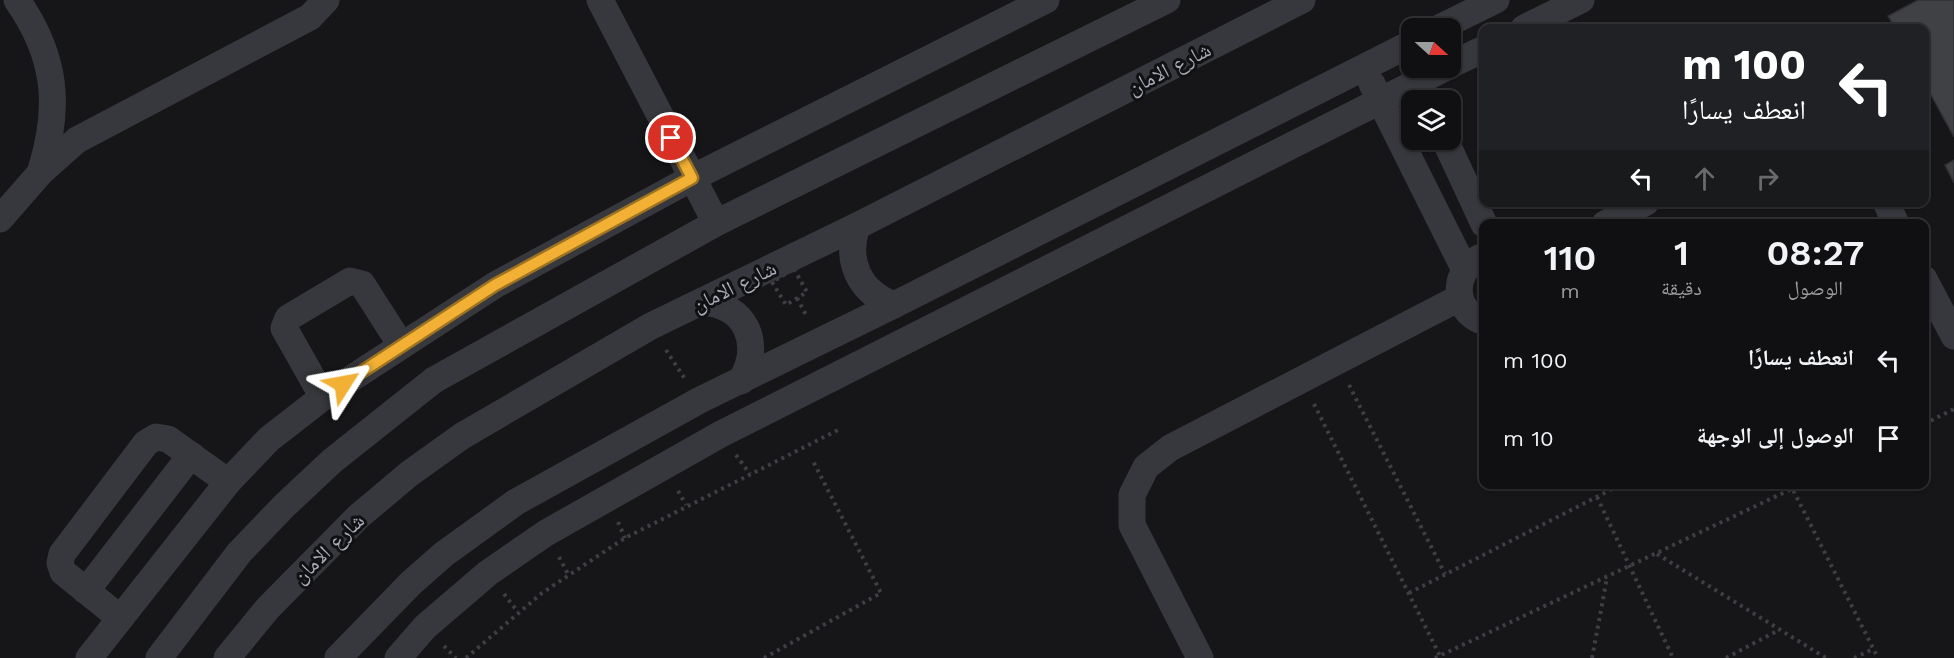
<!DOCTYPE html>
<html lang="ar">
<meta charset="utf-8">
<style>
:root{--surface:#101012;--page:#19191b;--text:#f1f3f6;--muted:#9c9d9f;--line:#303032}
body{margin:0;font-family:"Work Sans","Noto Naskh Arabic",sans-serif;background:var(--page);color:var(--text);direction:rtl;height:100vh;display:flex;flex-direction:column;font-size:22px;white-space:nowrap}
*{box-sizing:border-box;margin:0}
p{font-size:20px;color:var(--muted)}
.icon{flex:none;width:33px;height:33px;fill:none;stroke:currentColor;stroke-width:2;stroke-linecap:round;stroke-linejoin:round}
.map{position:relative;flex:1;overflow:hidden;direction:ltr}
.drawer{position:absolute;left:1479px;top:219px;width:450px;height:270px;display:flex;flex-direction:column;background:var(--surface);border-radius:12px;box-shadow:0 2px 4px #0004,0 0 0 2px var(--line);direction:rtl}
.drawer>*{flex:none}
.hud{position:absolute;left:1479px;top:24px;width:450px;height:183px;border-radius:12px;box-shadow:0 2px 4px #0004,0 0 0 2px var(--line);direction:rtl;background:#202124;color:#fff;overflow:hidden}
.needle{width:39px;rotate:111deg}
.tools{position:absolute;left:1401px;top:18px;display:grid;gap:12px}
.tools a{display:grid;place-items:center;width:60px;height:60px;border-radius:12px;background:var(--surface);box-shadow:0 2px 4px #0004,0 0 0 2px var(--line);font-size:30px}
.pin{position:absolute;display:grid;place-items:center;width:51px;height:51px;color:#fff;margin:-26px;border:3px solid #fff;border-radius:50%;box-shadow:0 2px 6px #0007}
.me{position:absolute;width:66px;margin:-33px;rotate:56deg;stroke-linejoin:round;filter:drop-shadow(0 0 4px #0008)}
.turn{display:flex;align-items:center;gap:21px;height:126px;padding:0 24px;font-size:27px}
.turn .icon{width:78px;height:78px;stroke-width:2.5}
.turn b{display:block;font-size:42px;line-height:51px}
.lanes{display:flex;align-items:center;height:57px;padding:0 24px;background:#0003;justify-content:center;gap:30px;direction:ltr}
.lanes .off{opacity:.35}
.eta{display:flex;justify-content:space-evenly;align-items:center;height:102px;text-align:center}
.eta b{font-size:36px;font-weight:600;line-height:42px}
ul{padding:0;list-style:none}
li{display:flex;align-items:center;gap:18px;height:78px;padding:0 24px}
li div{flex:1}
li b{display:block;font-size:22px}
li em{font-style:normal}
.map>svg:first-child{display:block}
.building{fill:#404145;stroke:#303034;stroke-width:1.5}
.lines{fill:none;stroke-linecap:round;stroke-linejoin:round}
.path{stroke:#3d3f44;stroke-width:4;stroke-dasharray:3 4.5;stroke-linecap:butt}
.minor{stroke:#37383d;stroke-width:27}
.route-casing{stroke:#9d7322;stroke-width:15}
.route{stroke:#f2b134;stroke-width:10}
.labels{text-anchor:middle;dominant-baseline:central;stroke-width:6;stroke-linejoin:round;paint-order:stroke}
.street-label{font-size:21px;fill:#a8adb8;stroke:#111113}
</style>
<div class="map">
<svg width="1954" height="658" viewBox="0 0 1954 658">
<rect width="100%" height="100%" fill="#161618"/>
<g class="building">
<polygon points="1918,0 1954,0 1954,137 1924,82 1924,28 1895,28 1888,16"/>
<polygon points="1954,160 1954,183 1945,165"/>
</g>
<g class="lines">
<g class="path">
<polygon points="794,269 807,292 786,305 772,282"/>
<polyline points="797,298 807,317"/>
<polyline points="666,350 685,379"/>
<polyline points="1349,385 1445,574"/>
<polyline points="1314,404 1441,658"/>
<polyline points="1924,424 1954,409"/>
<polyline points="736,455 750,474"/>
<polyline points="1790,484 1878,658"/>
<polyline points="678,491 686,505"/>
<polyline points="1597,497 1673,658"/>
<polyline points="618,522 625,538"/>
<polyline points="1657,554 1826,658"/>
<polyline points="559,557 568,574"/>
<polyline points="1409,593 1622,484"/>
<polyline points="504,594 518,612"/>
<polyline points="444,646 456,658"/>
<polyline points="466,658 542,593 625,538 840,429"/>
<polyline points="764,658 881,593 813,461"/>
<polyline points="1435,658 1802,484"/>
<polyline points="1592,658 1607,578"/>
<polyline points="1726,658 1779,630"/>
<polyline points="1854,658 1873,649"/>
</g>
<g class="minor">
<path d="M17 0C56 56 61 106 41 170"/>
<polyline points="600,0 716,223"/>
<polyline points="1439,28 1496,0"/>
<polyline points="1524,28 1581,0"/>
<polyline points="1450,65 1484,49"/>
<polyline points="1372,84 1464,268"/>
<polyline points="1445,140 1484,224"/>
<polyline points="1886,202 1896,224"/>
<polyline points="0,219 41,172 77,140 310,17 326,0"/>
<polyline points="1605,224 1646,202"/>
<path d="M857 226C845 261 859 292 894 305"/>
<path d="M1484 256C1452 268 1450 310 1484 322"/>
<polyline points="1924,279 1954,336"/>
<path d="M702 302C746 305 763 343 741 381"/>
<polyline points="323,397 284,328 288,318 350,281 362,284 401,345"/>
<polyline points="86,591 191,455"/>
<polyline points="120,618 63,572 60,563 62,554 146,443 156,437 168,439 228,482"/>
<polyline points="89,658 228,482 269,439 323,397 495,285 692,178 1046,0"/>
<polyline points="159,658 239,553 284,506 332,461 434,380 716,223 1167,0"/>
<polyline points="227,658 268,608 359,516 409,474 462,436 651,326 857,226 1302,0"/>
<polyline points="338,658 411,583 444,554 516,502 700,400 894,305 1412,43"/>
<polyline points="398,658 425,627 488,573 546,533 721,434 1445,68"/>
<polyline points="1200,658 1132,525 1132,495 1146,467 1170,448 1459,298"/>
</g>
</g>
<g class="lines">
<g class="route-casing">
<polyline id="route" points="343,384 495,285 692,178 671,138"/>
</g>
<use href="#route" class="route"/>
</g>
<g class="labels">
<g class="street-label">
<text transform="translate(1169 68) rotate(-27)">شارع الامان</text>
<text transform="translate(734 286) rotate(-26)">شارع الامان</text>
<text transform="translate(328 548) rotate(-44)">شارع الامان</text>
</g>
</g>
</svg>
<div class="tools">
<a><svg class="needle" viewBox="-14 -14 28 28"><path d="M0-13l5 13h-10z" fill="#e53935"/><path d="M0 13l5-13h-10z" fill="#9c9d9f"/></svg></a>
<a><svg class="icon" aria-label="layers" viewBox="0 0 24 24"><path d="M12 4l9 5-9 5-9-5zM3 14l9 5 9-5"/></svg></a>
</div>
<div class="pin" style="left:671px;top:138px;background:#d93025"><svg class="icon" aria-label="arrive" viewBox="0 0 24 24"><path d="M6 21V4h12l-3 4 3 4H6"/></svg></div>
<svg class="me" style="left:343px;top:384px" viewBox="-20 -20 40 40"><path d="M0-17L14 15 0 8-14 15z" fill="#f2b134" stroke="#fff" stroke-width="4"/></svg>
<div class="hud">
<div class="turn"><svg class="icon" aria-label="left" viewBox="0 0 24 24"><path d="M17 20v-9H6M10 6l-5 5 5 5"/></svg><div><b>100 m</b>انعطف يسارًا</div></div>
<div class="lanes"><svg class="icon" aria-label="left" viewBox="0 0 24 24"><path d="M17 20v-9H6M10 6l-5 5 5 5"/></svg><svg class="icon off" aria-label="ahead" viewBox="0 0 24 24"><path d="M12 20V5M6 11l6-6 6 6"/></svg><svg class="icon off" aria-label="right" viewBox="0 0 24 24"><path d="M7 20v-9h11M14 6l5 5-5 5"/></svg></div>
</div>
<section class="drawer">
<div class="eta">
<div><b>08:27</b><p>الوصول</p></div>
<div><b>1</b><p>دقيقة</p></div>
<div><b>110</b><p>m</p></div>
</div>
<ul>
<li><svg class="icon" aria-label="left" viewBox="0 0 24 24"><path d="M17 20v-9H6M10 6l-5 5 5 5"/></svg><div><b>انعطف يسارًا</b></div><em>100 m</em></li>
<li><svg class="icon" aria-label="arrive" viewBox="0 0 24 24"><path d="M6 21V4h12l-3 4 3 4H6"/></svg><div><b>الوصول إلى الوجهة</b></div><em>10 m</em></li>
</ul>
</section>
</div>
